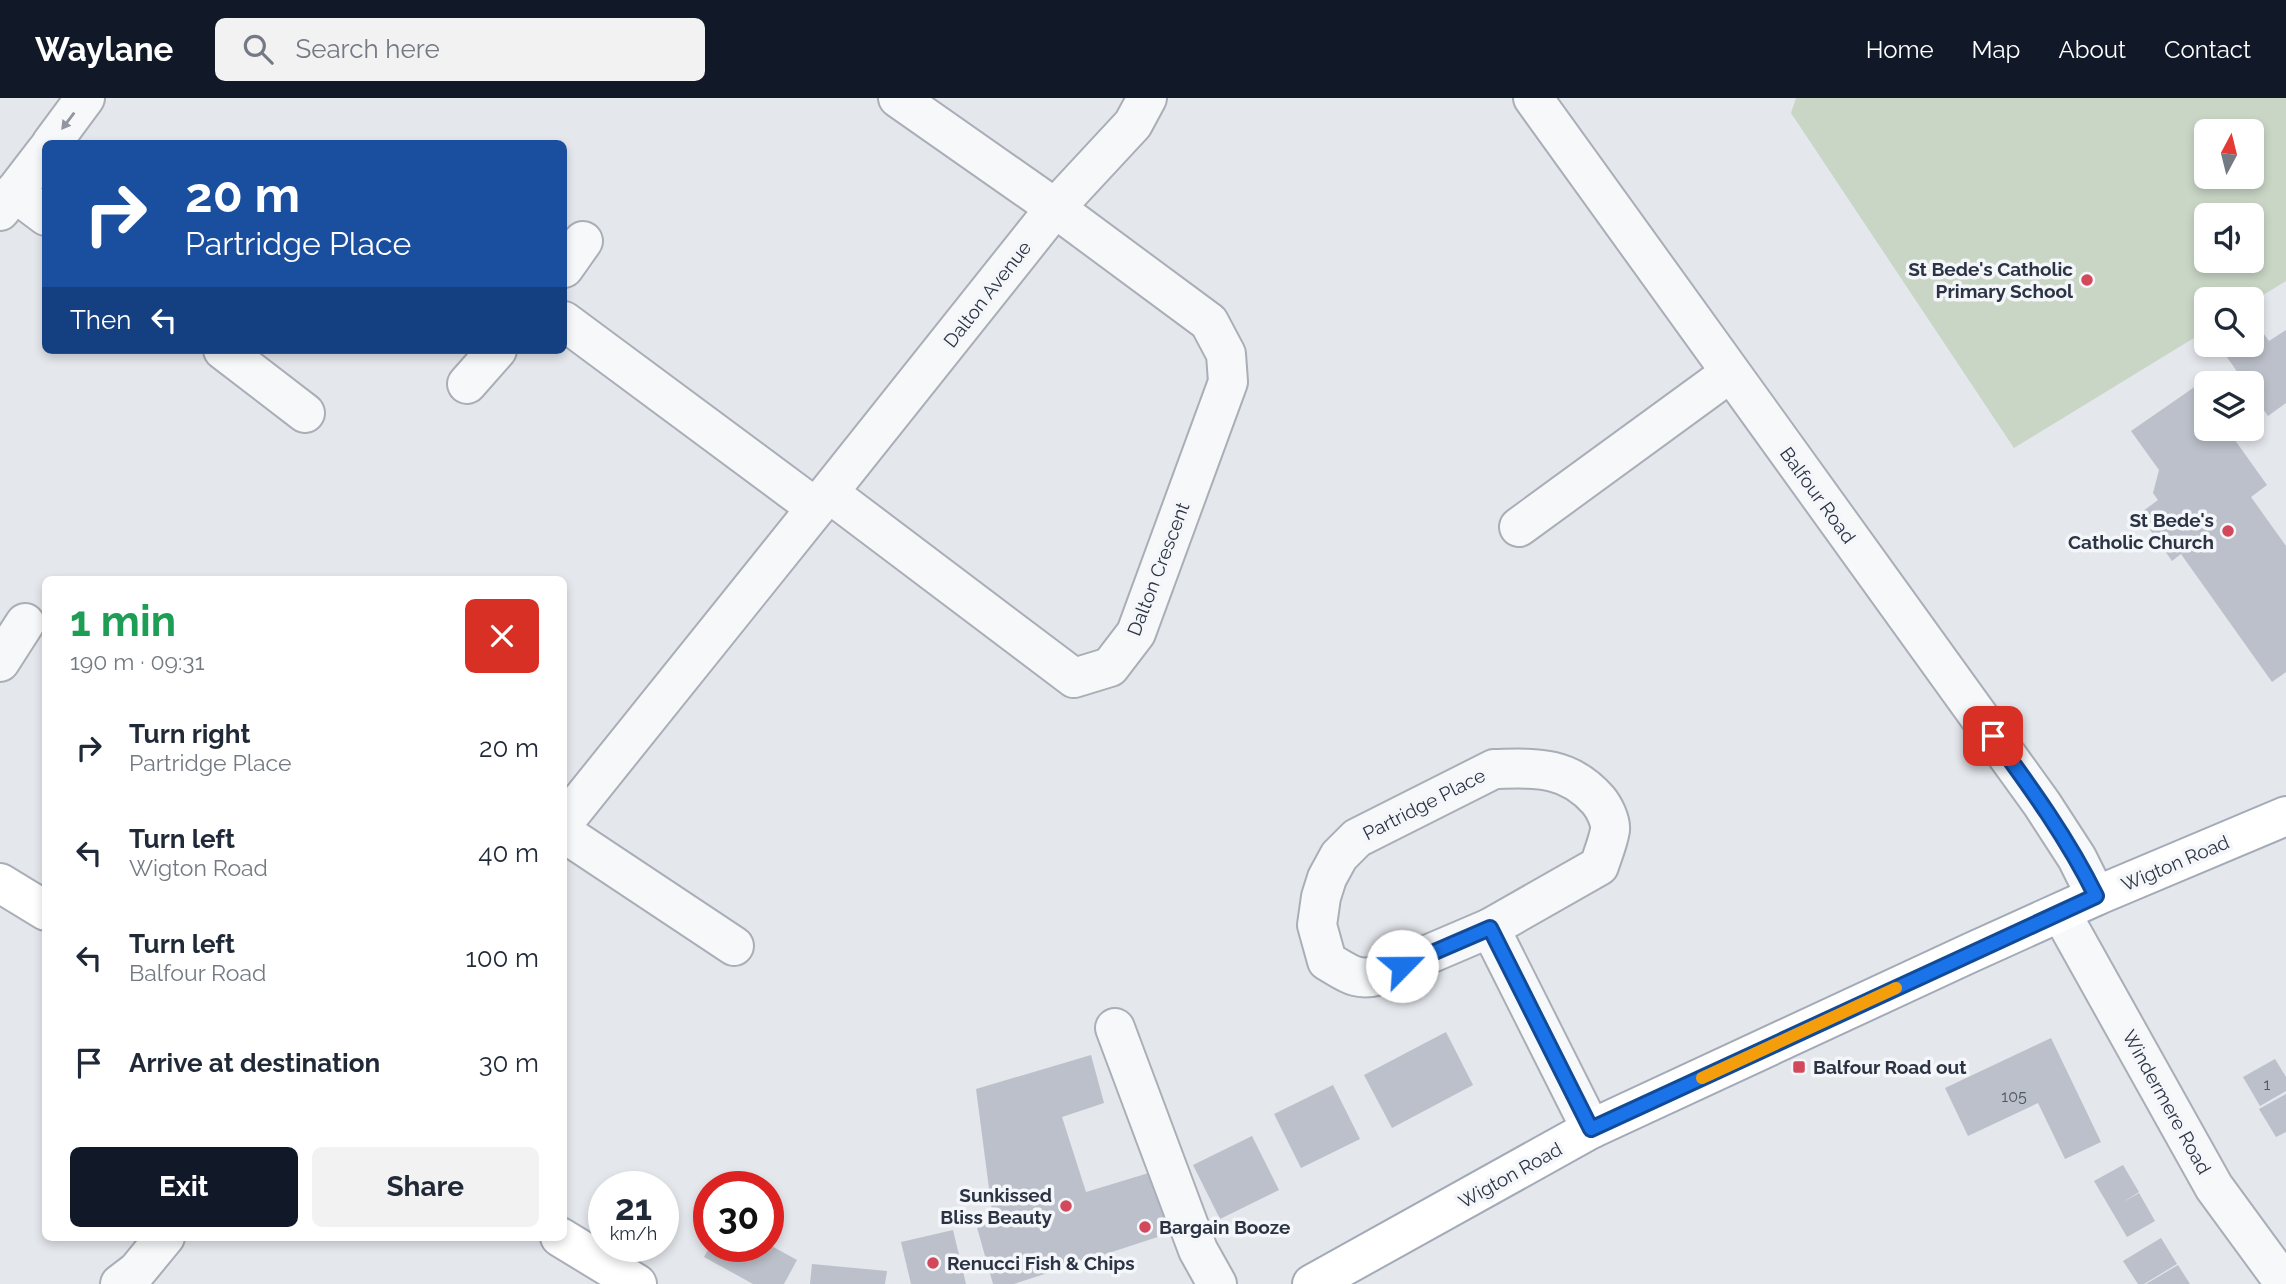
<!DOCTYPE html>
<meta charset="utf-8">
<style>
:root{--surface:#fff;--page:#f2f2f3;--text:#1f2937;--muted:#747a83;--accent:#111827}
body{margin:0;font-family:Raleway,sans-serif;background:var(--page);color:var(--text);height:100vh;display:flex;flex-direction:column;font-size:26px;white-space:nowrap}
*{box-sizing:border-box;margin:0}
p{font-size:23px;color:var(--muted)}
.icon{flex:none;width:38px;height:38px;fill:none;stroke:currentColor;stroke-width:2;stroke-linecap:round;stroke-linejoin:round}
.map{position:relative;flex:1;overflow:hidden}
.panel{position:absolute;left:42px;top:478px;width:525px;height:665px;display:flex;flex-direction:column;background:var(--surface);border-radius:10px;box-shadow:0 4px 10px #0003}
.panel>*{flex:none}
.guide{position:absolute;left:42px;top:42px;width:525px;height:214px;border-radius:10px;box-shadow:0 4px 10px #0003;background:#1a4fa0;color:#fff;overflow:hidden}
.needle{width:46px;rotate:7deg}
.controls{position:absolute;left:2194px;top:21px;display:grid;gap:14px}
.controls a{display:grid;place-items:center;width:70px;height:70px;border-radius:10px;background:var(--surface);box-shadow:0 4px 10px #0003;font-size:35px}
.speed{position:absolute;left:588px;top:1073px;display:flex;gap:14px;font-size:35px;font-weight:700;text-align:center}
.speed>*{display:grid;place-content:center;width:91px;height:91px;border-radius:50%;background:var(--surface);box-shadow:0 4px 10px #0003;line-height:1}
.speed small{font-size:18px;font-weight:400}
.speed .limit{border:10px solid #d22;background:#fff;color:#111}
.pin{position:absolute;display:grid;place-items:center;width:60px;height:60px;color:#fff;margin:-30px;border-radius:14px;box-shadow:0 4px 10px #0006}
.me{position:absolute;width:77px;margin:-38px;rotate:67deg;stroke-linejoin:round;filter:drop-shadow(0 0 5px #0008)}
.turn{display:flex;align-items:center;gap:24px;height:147px;padding:0 28px;font-size:32px}
.turn .icon{width:91px;height:91px;stroke-width:2.5}
.turn b{display:block;font-size:49px;line-height:60px}
.then{display:flex;align-items:center;height:66px;padding:0 28px;background:#0003;gap:14px;font-size:26px}
.round{display:grid;place-items:center;flex:none;width:74px;height:74px;border-radius:10px;background:var(--page)}
.headline{display:flex;align-items:center;justify-content:space-between;height:119px;padding:0 28px}
h1{font-size:42px;font-weight:700;line-height:52px;color:#1e9e55}
.action{display:flex;gap:14px;margin-top:auto;padding:14px 28px}
.action a{flex:1;height:80px;border-radius:10px;background:var(--accent);color:#fff;font-size:28px;font-weight:700;line-height:80px;text-align:center}
.action a+a{background:var(--page);color:var(--text)}
ul{padding:0;list-style:none}
li{display:flex;align-items:center;gap:21px;height:105px;padding:0 28px}
li div{flex:1}
li b{display:block;font-size:26px}
li em{font-style:normal}
header{display:flex;align-items:center;gap:42px;box-sizing:border-box;height:98px;padding:0 35px;background:var(--accent);color:#fff}
header strong{font-size:33px}
nav{display:flex;gap:38px;margin-inline-start:auto;font-size:24px}
.search{width:490px;height:63px;background:var(--page);display:flex;align-items:center;gap:18px;box-sizing:border-box;padding:0 24px;border-radius:10px;color:var(--muted);font-size:26px}
.map>svg:first-child{display:block}
.green{fill:#c9d6c5;fill-rule:evenodd}
.building{fill:#bbc0ca}
.lines{fill:none;stroke-linecap:round;stroke-linejoin:round}
.street-casing{stroke:#a9aeb7;stroke-width:42}
.secondary-casing{stroke:#a9aeb7;stroke-width:42}
.primary-casing{stroke:#a3abb8;stroke-width:42}
.street{stroke:#f7f8fa;stroke-width:38}
.secondary{stroke:#fff;stroke-width:38}
.primary{stroke:#fff;stroke-width:38}
.oneway{fill:#9196a0}
.route-casing{stroke:#114b97;stroke-width:18}
.route{stroke:#1a73e8;stroke-width:12}
.slow{stroke:#f59e0b;stroke-width:12}
.poi-dot{fill:#d1495b;stroke:#f4f6f9;stroke-width:2.5}
.labels{text-anchor:middle;dominant-baseline:central;stroke-width:7;stroke-linejoin:round;paint-order:stroke}
.number-label{font-size:16px;fill:#4f5766}
.poi-label{font-size:19px;font-weight:bold;fill:#2b3445;stroke:#f4f6f9;text-anchor:end}
.street-label{font-size:19px;fill:#2b3445;stroke:#f4f6f9}
</style>
<header>
<strong>Waylane</strong>
<div class="search"><svg class="icon" aria-label="search" viewBox="0 0 24 24"><circle cx="10" cy="10" r="6"/><path d="M15 15l6 6"/></svg>Search here</div>
<nav><a>Home</a><a>Map</a><a>About</a><a>Contact</a></nav>
</header>
<div class="map">
<svg width="2286" height="1186" viewBox="0 0 2286 1186">
<rect width="100%" height="100%" fill="#e4e7ec"/>
<path class="green" d="M1796 0H2286V183L2252 204V201H2207V232L2014 350 1791 15ZM2207 33H2252V79H2207ZM2207 117H2252V163H2207Z"/>
<g class="building">
<polygon points="2255,224 2269,243 2286,232 2286,305 2268,318 2252,295 2252,285 2245,285 2220,249 2223,247 2252,247 2252,226"/>
<polygon points="2196,288 2207,303 2207,331 2227,331 2267,387 2251,399 2286,448 2286,574 2272,584 2181,456 2172,463 2139,416 2158,402 2153,395 2159,372 2131,333"/>
<polygon points="1446,934 1473,987 1392,1030 1364,977"/>
<polygon points="2051,940 2101,1044 2065,1061 2038,1005 1968,1038 1945,990"/>
<polygon points="1091,957 1104,1005 1062,1019 1086,1094 1152,1074 1173,1134 1014,1186 993,1186 976,1126 993,1121 976,991"/>
<polygon points="2275,961 2286,979 2286,993 2260,1008 2243,979"/>
<polygon points="1333,987 1360,1041 1301,1070 1274,1016"/>
<polygon points="2286,996 2286,1034 2276,1039 2259,1011"/>
<polygon points="1252,1038 1279,1092 1220,1121 1193,1067"/>
<polygon points="2123,1067 2139,1094 2122,1105 2139,1095 2155,1123 2127,1139 2094,1083"/>
<polygon points="953,1132 966,1186 911,1186 901,1144"/>
<polygon points="2161,1140 2177,1166 2144,1186 2138,1186 2123,1163"/>
<polygon points="768,1146 797,1162 784,1186 753,1186 704,1159 710,1148 768,1148"/>
<polygon points="812,1166 887,1173 885,1186 810,1186"/>
<polygon points="2178,1167 2190,1186 2146,1186"/>
</g>
<g class="lines">
<g class="street-casing">
<g id="street">
<polyline points="1533,0 2042,706 2077,760 2096,798"/>
<polyline points="51,46 85,0"/>
<polyline points="14,94 46,118"/>
<polyline points="0,113 46,53"/>
<polyline points="564,170 583,143"/>
<polyline points="564,223 816,410 1055,110 1133,26 1147,0"/>
<polyline points="223,252 305,315"/>
<polyline points="467,286 497,252"/>
<polyline points="829,395 1074,580 1110,569 1136,535 1228,284 1226,256 1209,224 1055,110 898,0"/>
<polyline points="1519,429 1730,275"/>
<polyline points="0,564 25,525"/>
<path d="M1494 671C1537 670 1568 668 1598 702 1604 709 1611 723 1610 732 1608 744 1603 756 1599 768L1490 830 1380 877C1356 884 1348 875 1327 863L1317 827 1321 799 1327 780 1339 758 1357 740Z"/>
<polyline points="564,724 816,410"/>
<polyline points="564,735 734,848"/>
<polyline points="2061,815 2214,1089 2285,1186"/>
<polyline points="1490,830 1591,1031"/>
<polyline points="1115,930 1198,1152 1217,1186"/>
<polyline points="120,1186 137,1173 165,1139"/>
</g>
</g>
<g class="secondary-casing">
<g id="secondary">
<polyline points="0,785 46,813"/>
<polyline points="560,1139 637,1186"/>
</g>
</g>
<g class="primary-casing">
<polyline id="primary" points="1312,1186 1591,1031 1970,855 2096,798 2286,718"/>
</g>
<use href="#street" class="street"/>
<use href="#secondary" class="secondary"/>
<use href="#primary" class="primary"/>
</g>
<defs><path id="oneway-solid" d="M-6-.8H1V-3.2L6.5 0L1 3.2V.8H-6Z" transform="scale(1.75)"/></defs>
<use class="oneway" href="#oneway-solid" transform="translate(68 23) rotate(127)"/>
<g class="lines">
<g class="route-casing">
<path id="route" d="M1402 868 1490 830 1591 1031 2096 798C2068 741 2031 690 1993 638"/>
</g>
<use href="#route" class="route"/>
<polyline class="slow" points="1702,980 1896,890"/>
</g>
<g class="poi-dot">
<circle cx="2087" cy="182" r="7"/>
<circle cx="2228" cy="433" r="7"/>
<rect x="1792" y="962" width="14" height="14" rx="3.5"/>
<circle cx="1066" cy="1108" r="7"/>
<circle cx="1145" cy="1129" r="7"/>
<circle cx="933" cy="1165" r="7"/>
</g>
<g class="labels">
<g class="number-label">
<text x="2267" y="986">1</text>
<text x="2014" y="998">105</text>
</g>
<g class="poi-label">
<text x="2073" y="171">St Bede's Catholic<tspan x="2073" dy="22">Primary School</tspan></text>
<text x="2214" y="422">St Bede's<tspan x="2214" dy="22">Catholic Church</tspan></text>
<text x="1813" y="969" text-anchor="start">Balfour Road out</text>
<text x="1052" y="1097">Sunkissed<tspan x="1052" dy="22">Bliss Beauty</tspan></text>
<text x="1159" y="1129" text-anchor="start">Bargain Booze</text>
<text x="947" y="1165" text-anchor="start">Renucci Fish &amp; Chips</text>
</g>
<g class="street-label">
<text transform="translate(987 196) rotate(-52)">Dalton Avenue</text>
<text transform="translate(1818 397) rotate(54)">Balfour Road</text>
<text transform="translate(1158 471) rotate(-69)">Dalton Crescent</text>
<text transform="translate(1424 706) rotate(-27)">Partridge Place</text>
<text transform="translate(2175 765) rotate(-23)">Wigton Road</text>
<text transform="translate(2167 1004) rotate(61)">Windermere Road</text>
<text transform="translate(1510 1077) rotate(-29)">Wigton Road</text>
</g>
</g>
</svg>
<div class="controls">
<a><svg class="needle" viewBox="-14 -14 28 28"><path d="M0-13l5 13h-10z" fill="#e53935"/><path d="M0 13l5-13h-10z" fill="#747a83"/></svg></a>
<a><svg class="icon" aria-label="sound" viewBox="0 0 24 24"><path d="M4 9h4l5-4v14l-5-4H4zM17 9q2 3 0 6"/></svg></a>
<a><svg class="icon" aria-label="search" viewBox="0 0 24 24"><circle cx="10" cy="10" r="6"/><path d="M15 15l6 6"/></svg></a>
<a><svg class="icon" aria-label="layers" viewBox="0 0 24 24"><path d="M12 4l9 5-9 5-9-5zM3 14l9 5 9-5"/></svg></a>
</div>
<div class="speed"><div>21<small>km/h</small></div><div class="limit">30</div></div>
<div class="pin" style="left:1993px;top:638px;background:#d93025"><svg class="icon" aria-label="arrive" viewBox="0 0 24 24"><path d="M6 21V4h12l-3 4 3 4H6"/></svg></div>
<svg class="me" style="left:1402px;top:868px" viewBox="-20 -20 40 40"><circle r="19" fill="#fff"/><path d="M0-13L10 11 0 6-10 11z" fill="#1a73e8"/></svg>
<div class="guide">
<div class="turn"><svg class="icon" aria-label="right" viewBox="0 0 24 24"><path d="M7 20v-9h11M14 6l5 5-5 5"/></svg><div><b>20 m</b>Partridge Place</div></div>
<div class="then">Then<svg class="icon" aria-label="left" viewBox="0 0 24 24"><path d="M17 20v-9H6M10 6l-5 5 5 5"/></svg></div>
</div>
<section class="panel">
<div class="headline"><div><h1>1 min</h1><p>190 m · 09:31</p></div><a class="round" style="background:#d93025;color:#fff"><svg class="icon" aria-label="close" viewBox="0 0 24 24"><path d="M6 6l12 12M18 6L6 18"/></svg></a></div>
<ul>
<li><svg class="icon" aria-label="right" viewBox="0 0 24 24"><path d="M7 20v-9h11M14 6l5 5-5 5"/></svg><div><b>Turn right</b><p>Partridge Place</p></div><em>20 m</em></li>
<li><svg class="icon" aria-label="left" viewBox="0 0 24 24"><path d="M17 20v-9H6M10 6l-5 5 5 5"/></svg><div><b>Turn left</b><p>Wigton Road</p></div><em>40 m</em></li>
<li><svg class="icon" aria-label="left" viewBox="0 0 24 24"><path d="M17 20v-9H6M10 6l-5 5 5 5"/></svg><div><b>Turn left</b><p>Balfour Road</p></div><em>100 m</em></li>
<li><svg class="icon" aria-label="arrive" viewBox="0 0 24 24"><path d="M6 21V4h12l-3 4 3 4H6"/></svg><div><b>Arrive at destination</b></div><em>30 m</em></li>
</ul>
<div class="action"><a>Exit</a><a>Share</a></div>
</section>
</div>
